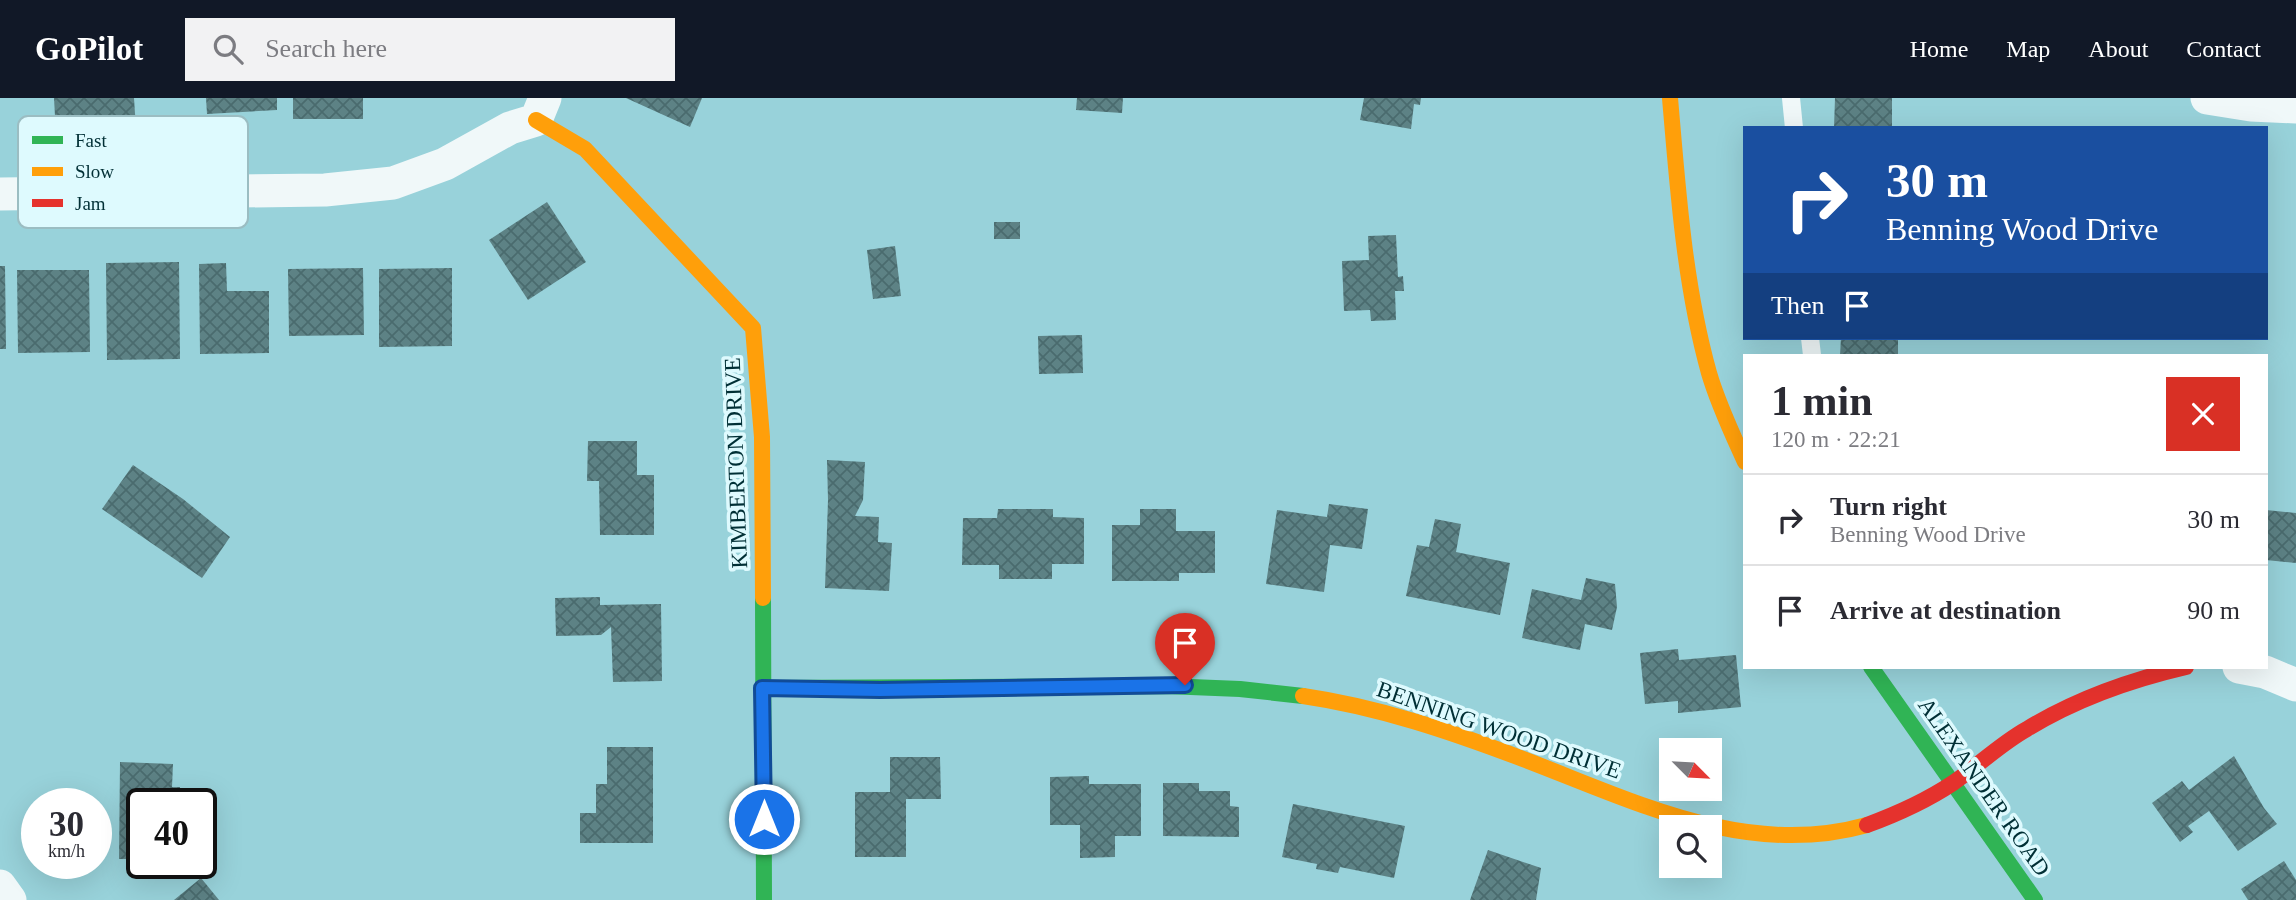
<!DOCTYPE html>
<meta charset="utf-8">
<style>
:root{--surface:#fff;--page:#f2f2f3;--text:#2b2b33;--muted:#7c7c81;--line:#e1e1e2;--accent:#111827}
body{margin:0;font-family:"Times New Roman",serif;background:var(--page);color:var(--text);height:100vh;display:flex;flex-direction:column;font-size:26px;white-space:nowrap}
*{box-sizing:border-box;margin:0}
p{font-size:23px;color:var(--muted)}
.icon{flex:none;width:38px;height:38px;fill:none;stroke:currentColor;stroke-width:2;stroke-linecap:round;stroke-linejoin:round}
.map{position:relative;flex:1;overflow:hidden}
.sheet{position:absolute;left:1743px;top:256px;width:525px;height:315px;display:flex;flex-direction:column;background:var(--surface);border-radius:0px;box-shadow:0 7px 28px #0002}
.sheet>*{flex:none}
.guide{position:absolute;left:1743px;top:28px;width:525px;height:214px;border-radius:0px;box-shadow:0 7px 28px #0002;background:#1a4fa0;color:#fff;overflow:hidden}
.needle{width:46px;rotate:114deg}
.tools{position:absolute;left:1659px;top:640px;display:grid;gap:14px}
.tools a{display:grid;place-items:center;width:63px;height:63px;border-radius:0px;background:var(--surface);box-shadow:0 7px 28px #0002;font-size:35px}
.speed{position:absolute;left:21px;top:690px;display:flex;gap:14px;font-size:35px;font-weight:700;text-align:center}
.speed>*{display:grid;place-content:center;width:91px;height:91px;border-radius:50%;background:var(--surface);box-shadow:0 7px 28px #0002;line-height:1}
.speed small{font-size:18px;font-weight:400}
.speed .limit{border:4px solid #111;border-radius:10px;background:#fff;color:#111}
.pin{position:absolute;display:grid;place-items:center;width:60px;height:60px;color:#fff;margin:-72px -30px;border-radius:50% 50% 50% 0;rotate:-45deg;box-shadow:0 0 7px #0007}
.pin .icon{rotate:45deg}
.me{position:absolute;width:77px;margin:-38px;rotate:0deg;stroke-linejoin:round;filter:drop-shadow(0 0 5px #0008)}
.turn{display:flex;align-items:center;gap:24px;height:147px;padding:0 28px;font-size:32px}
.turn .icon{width:91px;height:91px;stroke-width:2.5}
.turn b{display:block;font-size:49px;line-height:60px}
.then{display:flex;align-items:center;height:66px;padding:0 28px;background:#0003;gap:14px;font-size:26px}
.round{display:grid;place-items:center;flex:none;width:74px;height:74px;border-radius:0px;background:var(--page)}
.headline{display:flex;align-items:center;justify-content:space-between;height:119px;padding:0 28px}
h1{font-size:42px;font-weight:700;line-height:52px}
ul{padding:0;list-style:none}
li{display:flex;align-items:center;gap:21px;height:91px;padding:0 28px;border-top:2px solid var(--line)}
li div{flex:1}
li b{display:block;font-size:26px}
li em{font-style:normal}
header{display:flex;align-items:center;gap:42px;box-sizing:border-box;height:98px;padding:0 35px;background:var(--accent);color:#fff}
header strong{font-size:33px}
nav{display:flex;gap:38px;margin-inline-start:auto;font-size:24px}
.search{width:490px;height:63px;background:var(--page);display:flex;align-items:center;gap:18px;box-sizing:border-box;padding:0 24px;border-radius:0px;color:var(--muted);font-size:26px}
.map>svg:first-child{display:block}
.building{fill:url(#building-cross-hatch)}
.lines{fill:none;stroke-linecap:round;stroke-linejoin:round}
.lane{stroke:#f0f8f9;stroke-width:18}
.street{stroke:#f0f8f9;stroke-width:33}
.fast{stroke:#30b455;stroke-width:16}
.slow{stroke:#ff9f0a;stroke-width:16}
.jam{stroke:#e5322d;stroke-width:16}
.route-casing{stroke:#114b97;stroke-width:18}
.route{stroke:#1a73e8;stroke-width:12}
.labels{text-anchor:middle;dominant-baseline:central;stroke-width:7;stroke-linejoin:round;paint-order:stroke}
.street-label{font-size:23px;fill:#002f35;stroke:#defafe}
.key{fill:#defafe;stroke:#9bbdc2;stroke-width:2}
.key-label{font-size:19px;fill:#002f35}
</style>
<header>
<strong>GoPilot</strong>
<div class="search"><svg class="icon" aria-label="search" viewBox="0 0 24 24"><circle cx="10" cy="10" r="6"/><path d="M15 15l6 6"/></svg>Search here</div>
<nav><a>Home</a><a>Map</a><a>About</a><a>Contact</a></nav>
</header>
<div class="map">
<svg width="2296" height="802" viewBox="0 0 2296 802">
<defs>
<pattern id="building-cross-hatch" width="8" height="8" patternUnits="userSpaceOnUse" patternTransform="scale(1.75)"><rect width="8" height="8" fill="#5d8285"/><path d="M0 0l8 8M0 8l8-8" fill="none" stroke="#4a6b6e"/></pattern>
</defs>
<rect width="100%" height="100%" fill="#98d2da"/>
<g class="building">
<polygon points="54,0 134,0 136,31 56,36"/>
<polygon points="206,0 277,0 277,12 207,16"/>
<rect x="293" y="0" width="70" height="21"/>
<polygon points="626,0 702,0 690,29"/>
<polygon points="1077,0 1123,0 1122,15 1076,12"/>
<polygon points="1364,0 1421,0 1420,7 1414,6 1411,31 1360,22"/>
<polygon points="1835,0 1892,0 1892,30 1834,30"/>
<polygon points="547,104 586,164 528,202 489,142"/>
<rect x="994" y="124" width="26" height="17"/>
<polygon points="1396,137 1398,179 1403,178 1404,193 1395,193 1396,222 1371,223 1370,212 1344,213 1342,163 1369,162 1368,138"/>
<polygon points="895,148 901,198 873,201 867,152"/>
<polygon points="179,164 180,261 107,262 106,165"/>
<polygon points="226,165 227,193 269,193 269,255 200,256 199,166"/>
<polygon points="0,168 5,168 6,251 0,251"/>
<polygon points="363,170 364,237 289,238 288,171"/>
<polygon points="452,170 452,248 379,249 379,171"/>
<polygon points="17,172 89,172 90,254 18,255"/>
<polygon points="1082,237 1083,275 1039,276 1038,238"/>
<polygon points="1841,240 1898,240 1898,257 1840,257"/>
<polygon points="588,343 637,343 637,377 654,377 654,437 600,437 599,383 587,383"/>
<polygon points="827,362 865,364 863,402 855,418 879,419 878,444 892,445 889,493 825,490 828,402"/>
<polygon points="133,367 183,401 230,439 202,480 102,411"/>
<polygon points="1329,406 1368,411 1362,451 1330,447 1324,494 1266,486 1277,412 1327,419"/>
<polygon points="998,411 1053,411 1053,419 1084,420 1084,466 1052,466 1052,481 999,481 999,467 962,467 963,420 997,420"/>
<polygon points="1140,411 1176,411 1176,433 1215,433 1215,475 1179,475 1179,483 1112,483 1112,427 1140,427"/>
<polygon points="2266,412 2296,415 2296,465 2266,462"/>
<polygon points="1435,421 1461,426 1456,454 1510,465 1500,517 1406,498 1417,447 1429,449"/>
<polygon points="1586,480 1615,486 1617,509 1612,532 1585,526 1580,552 1522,540 1532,491 1581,502"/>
<polygon points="600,499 600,507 661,506 662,583 613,584 611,529 601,537 556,538 555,500"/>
<polygon points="1678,551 1679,562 1736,557 1741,609 1678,615 1678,603 1645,606 1640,555"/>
<polygon points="607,649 653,649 653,745 580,745 580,715 596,715 596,686 607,686"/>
<polygon points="2234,658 2264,710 2277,726 2238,753 2209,713 2188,728 2193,734 2180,744 2152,705 2182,683 2189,692"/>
<polygon points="890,659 940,659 941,701 906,701 906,759 855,759 855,694 890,694"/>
<polygon points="120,664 173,666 172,689 180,689 180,705 142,705 142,761 119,761"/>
<polygon points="1089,678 1089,686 1141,686 1141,738 1115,738 1115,759 1080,760 1080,727 1050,727 1050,679"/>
<polygon points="1163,685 1199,685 1199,693 1230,693 1230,708 1239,709 1239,739 1163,738"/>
<polygon points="1293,706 1405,728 1394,780 1340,769 1338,775 1316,771 1317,766 1282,759"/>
<polygon points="1488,752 1541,770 1536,802 1470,802"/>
<polygon points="2284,763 2296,782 2296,802 2248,802 2241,791"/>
<polygon points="201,780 219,802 174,802"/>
</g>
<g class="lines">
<g class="lane">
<polyline points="1791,0 1794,30"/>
<polyline points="1810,240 1812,257"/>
</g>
<g class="street">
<polyline points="2207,0 2251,7 2296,9"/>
<polyline points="0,96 325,92 393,85 445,66 510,30 536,22 545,0"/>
<polyline points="2239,569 2265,574 2296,587"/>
<polyline points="0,788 10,802"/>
</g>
<g class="fast">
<polyline points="763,500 764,802"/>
<polyline points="1871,569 2035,802"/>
<polyline points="762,590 1166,588 1240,591 1303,598"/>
</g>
<g class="slow">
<path d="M1670 0C1678 92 1684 185 1709 275 1718 306 1732 335 1745 364"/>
<polyline points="536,22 585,51 753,230 762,339 763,500"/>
<path d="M1303 598C1379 609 1452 634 1523 661 1634 703 1746 761 1867 727"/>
</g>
<path class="jam" d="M1867 727C1897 716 1926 703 1953 685 1978 668 2000 646 2027 631 2076 601 2130 582 2186 569"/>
</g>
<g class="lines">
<g class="route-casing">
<polyline id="route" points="764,721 762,590 880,592 1185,587"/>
</g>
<use href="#route" class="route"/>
</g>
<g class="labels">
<g class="street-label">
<text transform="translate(736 365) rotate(-92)">KIMBERTON DRIVE</text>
<text transform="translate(1499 632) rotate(19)">BENNING WOOD DRIVE</text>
<text transform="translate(1984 689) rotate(55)">ALEXANDER ROAD</text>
</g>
</g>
<rect x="18" y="18" width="230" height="112" rx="10" class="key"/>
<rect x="32" y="38" width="31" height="8" fill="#30b455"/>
<rect x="32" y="69" width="31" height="9" fill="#ff9f0a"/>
<rect x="32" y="101" width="31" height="8" fill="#e5322d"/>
<g class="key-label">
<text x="75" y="49">Fast</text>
<text x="75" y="80">Slow</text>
<text x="75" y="112">Jam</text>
</g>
</svg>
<div class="tools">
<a><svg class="needle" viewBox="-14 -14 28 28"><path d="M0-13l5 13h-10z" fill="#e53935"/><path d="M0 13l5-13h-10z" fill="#7c7c81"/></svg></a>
<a><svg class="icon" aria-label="search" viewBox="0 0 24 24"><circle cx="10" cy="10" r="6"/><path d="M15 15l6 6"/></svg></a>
</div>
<div class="speed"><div>30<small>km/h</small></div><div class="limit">40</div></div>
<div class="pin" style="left:1185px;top:587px;background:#d93025"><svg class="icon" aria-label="arrive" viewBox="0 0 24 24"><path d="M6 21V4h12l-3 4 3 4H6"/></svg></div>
<svg class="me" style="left:764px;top:721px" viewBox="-20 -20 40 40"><circle r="17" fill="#1a73e8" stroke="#fff" stroke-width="3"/><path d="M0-11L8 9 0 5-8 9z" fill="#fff"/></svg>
<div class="guide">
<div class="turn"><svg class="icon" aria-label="right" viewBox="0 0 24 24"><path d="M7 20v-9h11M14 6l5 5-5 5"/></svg><div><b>30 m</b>Benning Wood Drive</div></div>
<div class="then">Then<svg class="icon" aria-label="arrive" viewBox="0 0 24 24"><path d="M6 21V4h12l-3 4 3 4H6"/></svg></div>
</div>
<section class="sheet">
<div class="headline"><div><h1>1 min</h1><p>120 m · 22:21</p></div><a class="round" style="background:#d93025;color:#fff"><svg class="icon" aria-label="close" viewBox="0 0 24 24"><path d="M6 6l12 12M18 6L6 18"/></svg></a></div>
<ul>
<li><svg class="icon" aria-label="right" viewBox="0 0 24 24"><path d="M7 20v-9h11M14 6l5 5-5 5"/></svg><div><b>Turn right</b><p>Benning Wood Drive</p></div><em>30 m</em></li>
<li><svg class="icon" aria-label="arrive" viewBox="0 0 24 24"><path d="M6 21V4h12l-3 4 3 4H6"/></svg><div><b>Arrive at destination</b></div><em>90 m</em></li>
</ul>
</section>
</div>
